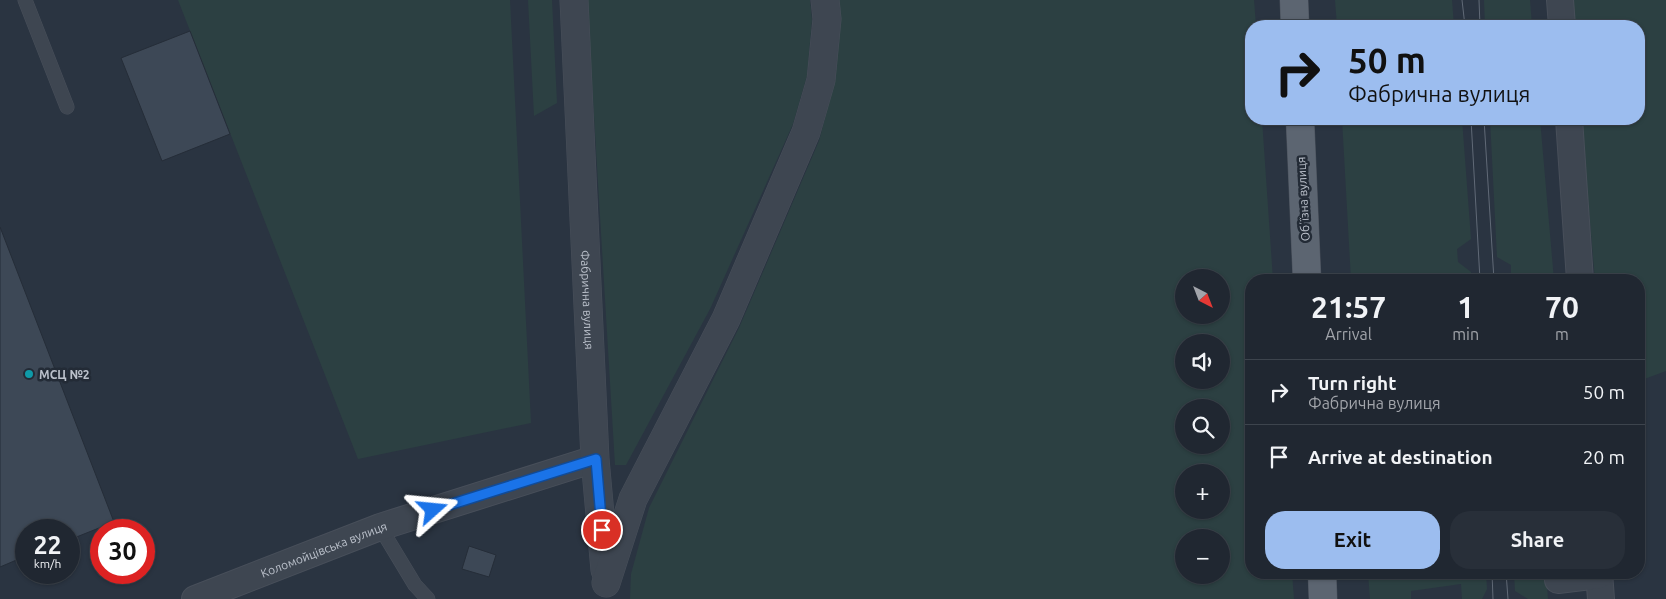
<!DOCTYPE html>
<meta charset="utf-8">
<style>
:root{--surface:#202731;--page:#282f39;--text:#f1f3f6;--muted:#a2a5ab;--line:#3d444d;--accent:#9cbdef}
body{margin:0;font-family:Ubuntu,sans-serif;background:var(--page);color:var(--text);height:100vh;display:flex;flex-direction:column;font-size:19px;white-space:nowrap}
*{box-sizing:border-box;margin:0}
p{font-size:16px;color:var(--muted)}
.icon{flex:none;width:28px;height:28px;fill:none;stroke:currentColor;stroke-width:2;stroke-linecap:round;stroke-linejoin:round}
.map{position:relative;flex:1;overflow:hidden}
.panel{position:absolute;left:1245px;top:274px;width:400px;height:305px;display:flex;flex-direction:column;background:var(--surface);border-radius:20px;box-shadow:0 1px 4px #0004,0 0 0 1px var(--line)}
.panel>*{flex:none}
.banner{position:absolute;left:1245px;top:20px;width:400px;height:105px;border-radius:20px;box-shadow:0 1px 4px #0004,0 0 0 1px var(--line);background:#9cbdef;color:#111;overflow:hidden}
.needle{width:32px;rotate:138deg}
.buttons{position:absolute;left:1175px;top:269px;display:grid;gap:10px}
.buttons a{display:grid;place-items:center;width:55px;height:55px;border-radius:50%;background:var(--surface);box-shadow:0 1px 4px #0004,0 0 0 1px var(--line);font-size:25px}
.speed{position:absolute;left:15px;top:519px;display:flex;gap:10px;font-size:25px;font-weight:700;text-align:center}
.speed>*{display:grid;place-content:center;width:65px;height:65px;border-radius:50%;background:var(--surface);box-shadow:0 1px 4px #0004,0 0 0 1px var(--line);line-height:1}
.speed small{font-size:12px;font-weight:400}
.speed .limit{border:8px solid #d22;background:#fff;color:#111}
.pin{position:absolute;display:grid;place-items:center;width:42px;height:42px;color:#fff;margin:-21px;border:2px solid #fff;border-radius:50%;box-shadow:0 1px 5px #0007}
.me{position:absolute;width:55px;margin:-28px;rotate:72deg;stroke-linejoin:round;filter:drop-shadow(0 0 4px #0008)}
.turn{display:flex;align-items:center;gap:18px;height:105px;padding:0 20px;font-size:22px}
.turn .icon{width:65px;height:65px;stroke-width:2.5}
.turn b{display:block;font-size:35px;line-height:42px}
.eta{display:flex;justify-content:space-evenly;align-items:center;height:85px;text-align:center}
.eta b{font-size:30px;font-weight:600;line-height:35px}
.action{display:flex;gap:10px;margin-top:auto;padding:10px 20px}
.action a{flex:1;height:58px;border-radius:20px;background:var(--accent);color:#111;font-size:20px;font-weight:600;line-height:58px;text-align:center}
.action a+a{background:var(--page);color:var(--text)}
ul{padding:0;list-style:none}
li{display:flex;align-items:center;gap:15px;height:65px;padding:0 20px;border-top:1px solid var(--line)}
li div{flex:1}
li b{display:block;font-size:19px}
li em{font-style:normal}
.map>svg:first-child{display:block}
.green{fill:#2c4042;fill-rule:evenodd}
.building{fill:#3d4856;stroke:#252d38}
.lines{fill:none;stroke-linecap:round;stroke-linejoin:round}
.service-casing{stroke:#484f5a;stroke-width:15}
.minor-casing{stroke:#484f5a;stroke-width:28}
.tertiary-casing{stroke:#484f5a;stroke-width:29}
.primary-casing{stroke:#484f5a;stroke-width:29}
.service{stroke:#3e4651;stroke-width:14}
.minor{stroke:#3e4651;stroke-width:26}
.tertiary{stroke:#3e4651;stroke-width:28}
.primary{stroke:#5c6571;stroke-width:28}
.tram{stroke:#616a77;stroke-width:1}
.route-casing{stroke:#114b97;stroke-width:12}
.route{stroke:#1a73e8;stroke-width:9}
.culture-dot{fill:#0f9aa8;stroke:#232b36;stroke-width:2}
.labels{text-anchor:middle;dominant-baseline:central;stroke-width:5;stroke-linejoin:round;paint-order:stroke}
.street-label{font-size:12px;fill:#bbc1cb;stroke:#232b36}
.poi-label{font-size:12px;font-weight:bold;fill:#bbc1cb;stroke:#232b36;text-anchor:start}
</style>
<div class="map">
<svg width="1666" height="599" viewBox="0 0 1666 599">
<rect width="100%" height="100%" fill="#2a3441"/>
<g class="green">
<polygon points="178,0 510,0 531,423 358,459"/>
<polygon points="528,0 552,0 557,103 534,116"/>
<polygon points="587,0 810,0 812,20 807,76 793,124 710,309 626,465 615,465"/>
<path d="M837 0H1254L1256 26H1251V119H1262L1273 280H1251V572L1292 573 1294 599H630L631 574 649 508 739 328 819 141 834 83ZM1184 278H1221V315H1184ZM1184 342H1221V380H1184ZM1184 408H1221V445H1184ZM1184 472H1221V510H1184ZM1184 538H1221V575H1184Z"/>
<polygon points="1335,0 1452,0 1454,26 1337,26"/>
<polygon points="1484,0 1530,0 1532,26 1485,26"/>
<polygon points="1572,0 1666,0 1666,371 1639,381 1639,280 1595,280 1581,119 1639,119 1639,26 1574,26"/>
<polygon points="1342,119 1462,119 1471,239 1457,249 1458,262 1471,272 1472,280 1351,280"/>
<polygon points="1490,119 1540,119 1554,280 1509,280 1511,278 1511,265 1497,257"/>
<polygon points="1368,573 1486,573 1487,589 1482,599 1462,599 1461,584 1411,591 1411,599 1370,599"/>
<polygon points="1514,573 1546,573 1548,599 1528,599 1515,591"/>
</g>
<g class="building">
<polygon points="190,31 230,134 162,161 121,58"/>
<polygon points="0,227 114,522 69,540 69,530 26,530 26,556 0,567"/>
<polygon points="469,546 496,555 489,577 462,569"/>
</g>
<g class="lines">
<g class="service-casing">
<g id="service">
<polyline points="25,0 67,107"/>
<polyline points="380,527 415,585 428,599"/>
</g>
</g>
<g class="minor-casing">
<g id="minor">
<polyline points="1560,0 1562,26"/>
<polyline points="1569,119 1580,280"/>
<polyline points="1599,572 1601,599"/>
<polyline points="1558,580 1599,575"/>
<path id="s1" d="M195 599 380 527 595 459"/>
</g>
</g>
<g class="tertiary-casing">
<g id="tertiary">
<path id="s2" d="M574 0 595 459 605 570"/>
<polyline points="606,583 633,499 726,319 806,132 821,80 827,19 825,0"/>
</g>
</g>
<g class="primary-casing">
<g id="primary">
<polyline points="1294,0 1295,26"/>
<polyline points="1300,119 1307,280"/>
<polyline points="1322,572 1323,599"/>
</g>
</g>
<use href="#service" class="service"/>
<use href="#minor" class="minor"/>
<use href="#tertiary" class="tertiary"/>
<use href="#primary" class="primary"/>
<g class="tram">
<polyline points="1462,0 1465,26"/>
<polyline points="1479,0 1480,26"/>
<polyline points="1471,119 1480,280"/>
<polyline points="1484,119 1494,280"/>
<polyline points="1492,572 1493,599"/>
<polyline points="1506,572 1508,599"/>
</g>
</g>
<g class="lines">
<g class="route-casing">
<polyline id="route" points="433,510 596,459 602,530"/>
</g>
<use href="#route" class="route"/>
</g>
<circle class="culture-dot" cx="29" cy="374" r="5"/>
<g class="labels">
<g class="street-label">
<text transform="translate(1303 199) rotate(-93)">Обʼїзна вулиця</text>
<text stroke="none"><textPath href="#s2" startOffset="300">Фабрична вулиця</textPath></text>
<text stroke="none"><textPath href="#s1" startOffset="138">Коломойцівська вулиця</textPath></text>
</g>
<g class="poi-label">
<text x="39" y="374">МСЦ №2</text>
</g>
</g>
</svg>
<div class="buttons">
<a><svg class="needle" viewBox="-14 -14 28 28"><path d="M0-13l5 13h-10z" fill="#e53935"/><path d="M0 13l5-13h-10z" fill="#a2a5ab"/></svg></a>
<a><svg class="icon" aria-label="sound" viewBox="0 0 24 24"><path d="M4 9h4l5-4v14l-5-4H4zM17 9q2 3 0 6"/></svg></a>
<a><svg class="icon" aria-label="search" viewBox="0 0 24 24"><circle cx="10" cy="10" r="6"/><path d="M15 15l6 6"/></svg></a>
<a>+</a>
<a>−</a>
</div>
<div class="speed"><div>22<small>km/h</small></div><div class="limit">30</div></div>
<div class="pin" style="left:602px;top:530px;background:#d93025"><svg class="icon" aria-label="arrive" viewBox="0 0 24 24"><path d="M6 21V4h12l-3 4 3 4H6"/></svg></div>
<svg class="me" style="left:433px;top:510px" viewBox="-20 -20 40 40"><path d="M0-17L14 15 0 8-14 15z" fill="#1a73e8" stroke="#fff" stroke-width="4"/></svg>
<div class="banner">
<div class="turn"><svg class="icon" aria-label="right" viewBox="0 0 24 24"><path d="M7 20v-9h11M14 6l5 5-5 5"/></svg><div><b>50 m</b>Фабрична вулиця</div></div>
</div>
<section class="panel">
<div class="eta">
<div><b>21:57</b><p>Arrival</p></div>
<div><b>1</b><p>min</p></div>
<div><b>70</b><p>m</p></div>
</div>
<ul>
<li><svg class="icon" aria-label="right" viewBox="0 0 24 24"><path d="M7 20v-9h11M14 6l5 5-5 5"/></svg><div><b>Turn right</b><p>Фабрична вулиця</p></div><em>50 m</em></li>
<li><svg class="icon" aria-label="arrive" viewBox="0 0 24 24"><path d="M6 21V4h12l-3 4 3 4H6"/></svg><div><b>Arrive at destination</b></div><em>20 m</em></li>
</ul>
<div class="action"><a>Exit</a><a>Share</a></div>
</section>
</div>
